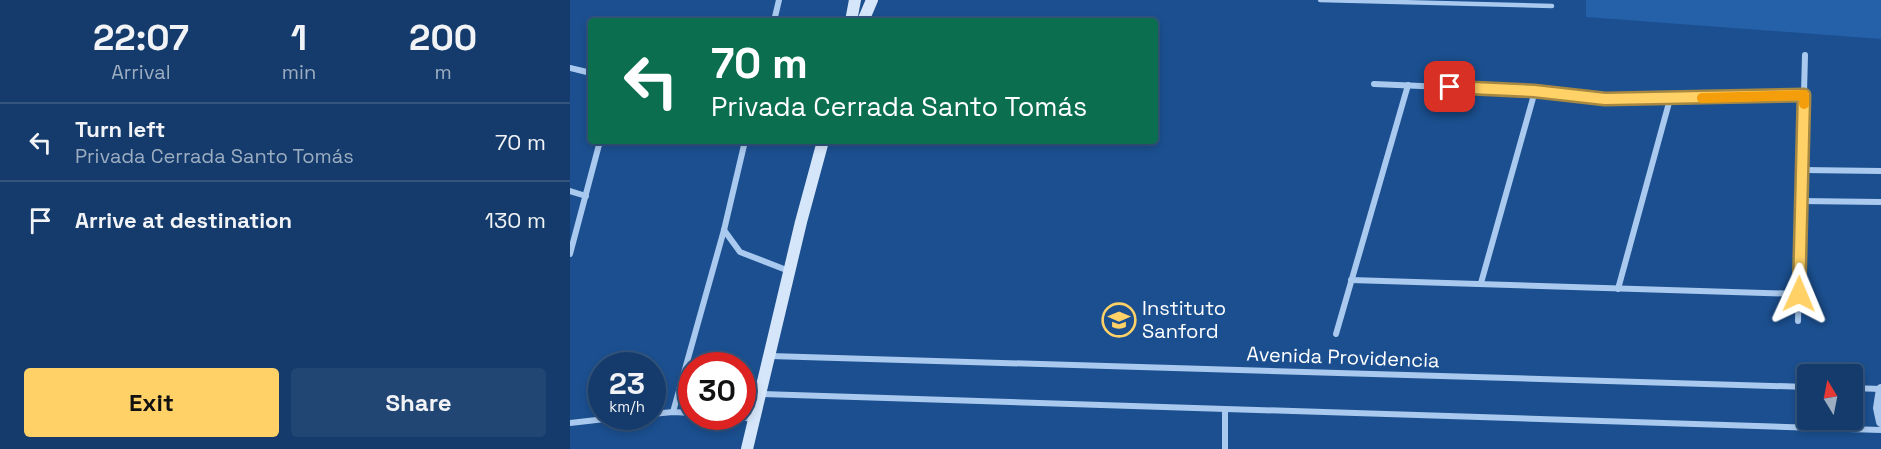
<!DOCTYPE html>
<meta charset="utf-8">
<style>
:root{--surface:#143b6b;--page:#214673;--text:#f1f3f6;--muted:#9dadc1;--line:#33557e;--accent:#ffd166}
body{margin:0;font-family:"Space Grotesk",sans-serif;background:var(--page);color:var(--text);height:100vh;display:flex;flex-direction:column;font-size:22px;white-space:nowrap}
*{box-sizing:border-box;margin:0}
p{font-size:20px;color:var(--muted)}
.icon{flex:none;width:33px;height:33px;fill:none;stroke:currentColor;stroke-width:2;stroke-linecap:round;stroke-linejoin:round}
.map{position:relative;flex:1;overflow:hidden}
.panel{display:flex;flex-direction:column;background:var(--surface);width:570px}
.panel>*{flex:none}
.guide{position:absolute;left:18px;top:18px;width:570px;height:126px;border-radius:6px;box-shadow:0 3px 9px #0003,0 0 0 2px var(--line);background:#0b6e4f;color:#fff;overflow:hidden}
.needle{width:39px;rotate:350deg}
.controls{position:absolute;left:1227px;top:364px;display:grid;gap:12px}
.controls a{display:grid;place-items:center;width:66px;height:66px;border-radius:6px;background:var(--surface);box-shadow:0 3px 9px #0003,0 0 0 2px var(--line);font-size:30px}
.speed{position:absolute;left:18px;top:352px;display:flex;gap:12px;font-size:30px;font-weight:700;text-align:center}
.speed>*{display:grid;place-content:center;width:78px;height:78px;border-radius:50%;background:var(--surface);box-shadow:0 3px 9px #0003,0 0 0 2px var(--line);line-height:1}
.speed small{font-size:15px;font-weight:400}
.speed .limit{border:9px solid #d22;background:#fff;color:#111}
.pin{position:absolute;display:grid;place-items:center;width:51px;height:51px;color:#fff;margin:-26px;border-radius:12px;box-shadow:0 3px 9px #0006}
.me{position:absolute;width:66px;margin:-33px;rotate:1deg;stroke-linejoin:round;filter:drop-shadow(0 0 4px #0008)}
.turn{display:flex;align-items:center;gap:21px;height:126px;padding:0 24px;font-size:27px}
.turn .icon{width:78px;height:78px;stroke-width:2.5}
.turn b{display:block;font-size:42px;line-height:51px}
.eta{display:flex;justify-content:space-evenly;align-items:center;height:102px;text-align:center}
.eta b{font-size:36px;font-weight:800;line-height:42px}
.cta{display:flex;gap:12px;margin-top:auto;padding:12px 24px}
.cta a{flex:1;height:69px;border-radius:6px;background:var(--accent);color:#111;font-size:24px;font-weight:800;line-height:69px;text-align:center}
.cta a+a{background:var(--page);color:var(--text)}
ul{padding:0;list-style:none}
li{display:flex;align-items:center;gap:18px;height:78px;padding:0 24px;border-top:2px solid var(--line)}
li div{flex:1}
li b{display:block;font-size:22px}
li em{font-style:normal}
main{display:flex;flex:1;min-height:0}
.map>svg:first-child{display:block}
.green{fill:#2461a8}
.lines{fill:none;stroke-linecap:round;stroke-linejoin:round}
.service{stroke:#a9c9ee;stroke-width:4.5}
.minor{stroke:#a9c9ee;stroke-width:6}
.tertiary{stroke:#a9c9ee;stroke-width:10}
.secondary{stroke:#d6e6fa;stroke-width:12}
.route-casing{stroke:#a68842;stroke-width:15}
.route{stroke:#ffd166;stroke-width:10}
.slow{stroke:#f59e0b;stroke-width:10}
.labels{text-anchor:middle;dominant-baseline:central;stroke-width:6;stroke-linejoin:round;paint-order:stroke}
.poi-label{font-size:20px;fill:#fff;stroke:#1b4f8f;text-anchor:start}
.street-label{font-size:20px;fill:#fff;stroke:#1b4f8f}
</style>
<main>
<section class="panel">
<div class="eta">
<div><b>22:07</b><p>Arrival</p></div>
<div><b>1</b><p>min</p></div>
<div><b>200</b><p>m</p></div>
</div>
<ul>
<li><svg class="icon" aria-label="left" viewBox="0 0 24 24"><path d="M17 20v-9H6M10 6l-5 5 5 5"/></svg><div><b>Turn left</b><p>Privada Cerrada Santo Tomás</p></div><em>70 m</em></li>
<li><svg class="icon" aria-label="arrive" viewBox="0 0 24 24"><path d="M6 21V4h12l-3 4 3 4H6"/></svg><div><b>Arrive at destination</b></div><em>130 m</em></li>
</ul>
<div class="cta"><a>Exit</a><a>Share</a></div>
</section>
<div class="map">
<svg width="1311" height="449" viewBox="0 0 1311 449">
<rect width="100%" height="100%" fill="#1b4f8f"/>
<polygon class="green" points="1016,0 1311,0 1311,39 1016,17"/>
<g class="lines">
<polyline class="service" points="750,0 982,6"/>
<g class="minor">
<polyline points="204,21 209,0"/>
<polyline points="0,68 21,73"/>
<polyline points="804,84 965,91 1034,99 1234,95"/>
<polyline points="1233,170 1311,171"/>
<polyline points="0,191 16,196"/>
<polyline points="1231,201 1311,202"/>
<polyline points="154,230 170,252 219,271"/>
<polyline points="0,254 30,141"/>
<polyline points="781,280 1229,294"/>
<polyline points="911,283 965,91"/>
<polyline points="1048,289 1100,99"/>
<polyline points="1228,321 1235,55"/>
<polyline points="766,334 838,85"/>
<polyline points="200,356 1238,387"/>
<polyline points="1282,388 1311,389"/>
<polyline points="191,394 1311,430"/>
<polyline points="103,412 154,230 175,141"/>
<polyline points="82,414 103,412 122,413"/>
<polyline points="166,417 185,419"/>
<polyline points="0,423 53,417"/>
<polyline points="655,449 655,409"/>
</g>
<polyline class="tertiary" points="1311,389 1308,408 1311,422"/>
<g class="secondary">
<polyline points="281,21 285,0"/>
<polyline points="293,21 302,0"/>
<polyline points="177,449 231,222 253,141"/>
</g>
</g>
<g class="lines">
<g class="route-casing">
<polyline id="route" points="880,87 964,91 1035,99 1234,95 1229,294"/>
</g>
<use href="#route" class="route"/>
<polyline class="slow" points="1132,98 1234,95 1234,104"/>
</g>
<defs>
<g id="school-ring" transform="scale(1.725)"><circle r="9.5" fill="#1b4f8f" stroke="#ffd166" stroke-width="1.5"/><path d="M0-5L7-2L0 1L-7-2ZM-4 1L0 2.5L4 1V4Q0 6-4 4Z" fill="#ffd166"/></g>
</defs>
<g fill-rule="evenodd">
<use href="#school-ring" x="549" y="320"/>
</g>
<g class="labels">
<g class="poi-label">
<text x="572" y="308">Instituto<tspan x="572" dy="23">Sanford</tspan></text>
</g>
<g class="street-label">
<text transform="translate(773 357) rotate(2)">Avenida Providencia</text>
</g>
</g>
</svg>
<div class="controls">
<a><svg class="needle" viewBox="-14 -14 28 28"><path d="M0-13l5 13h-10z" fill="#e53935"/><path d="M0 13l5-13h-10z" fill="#9dadc1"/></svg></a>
</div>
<div class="speed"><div>23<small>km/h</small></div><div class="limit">30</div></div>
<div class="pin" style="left:880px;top:87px;background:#d93025"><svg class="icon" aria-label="arrive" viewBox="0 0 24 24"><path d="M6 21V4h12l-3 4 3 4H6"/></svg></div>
<svg class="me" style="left:1229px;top:294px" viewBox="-20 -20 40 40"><path d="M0-17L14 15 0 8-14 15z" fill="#ffd166" stroke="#fff" stroke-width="4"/></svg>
<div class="guide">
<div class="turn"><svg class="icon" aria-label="left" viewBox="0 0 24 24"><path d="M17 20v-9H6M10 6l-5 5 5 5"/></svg><div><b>70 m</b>Privada Cerrada Santo Tomás</div></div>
</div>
</div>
</main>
